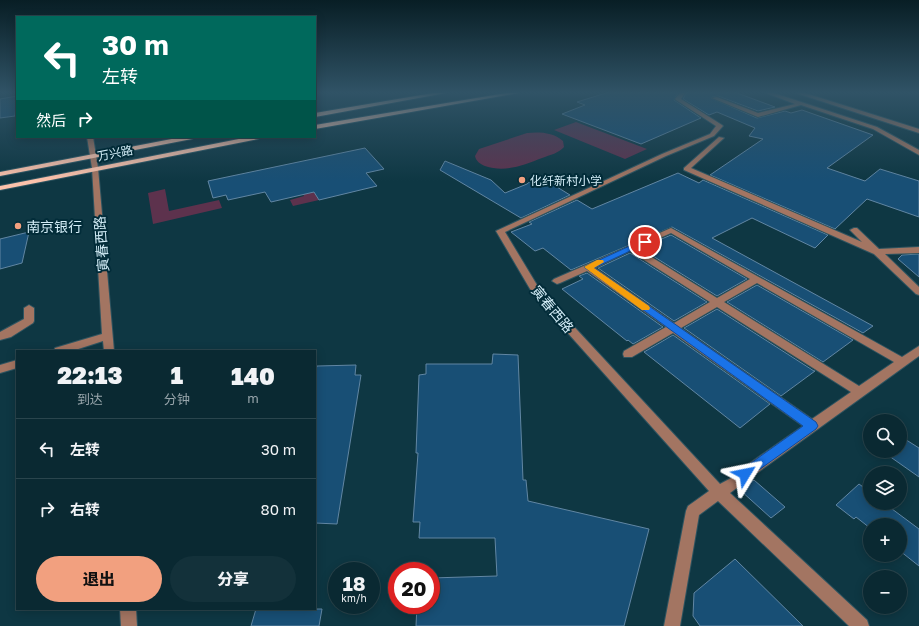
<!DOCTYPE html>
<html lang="zh">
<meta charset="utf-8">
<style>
:root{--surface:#0a2932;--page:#13313a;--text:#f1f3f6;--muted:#99a6ac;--line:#2a454d;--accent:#f2a07f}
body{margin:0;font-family:"Golos Text","Noto Sans SC",sans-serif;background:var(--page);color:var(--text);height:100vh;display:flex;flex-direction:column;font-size:15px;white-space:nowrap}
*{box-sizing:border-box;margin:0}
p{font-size:13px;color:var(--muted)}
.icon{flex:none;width:22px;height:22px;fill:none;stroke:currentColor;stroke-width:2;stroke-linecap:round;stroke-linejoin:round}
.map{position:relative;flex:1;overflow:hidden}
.panel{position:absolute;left:16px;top:350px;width:300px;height:260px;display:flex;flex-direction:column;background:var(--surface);border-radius:0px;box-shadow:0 2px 10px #0003,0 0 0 1px var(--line)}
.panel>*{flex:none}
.guide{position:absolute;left:16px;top:16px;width:300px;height:122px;border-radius:0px;box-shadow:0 2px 10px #0003,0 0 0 1px var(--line);background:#00695c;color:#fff;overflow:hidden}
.buttons{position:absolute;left:863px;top:414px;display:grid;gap:8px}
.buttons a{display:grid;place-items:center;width:44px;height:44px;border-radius:50%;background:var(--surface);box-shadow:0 2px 10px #0003,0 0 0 1px var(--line);font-size:20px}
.speed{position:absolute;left:328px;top:562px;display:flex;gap:8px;font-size:20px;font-weight:700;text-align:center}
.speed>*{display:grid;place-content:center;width:52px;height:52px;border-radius:50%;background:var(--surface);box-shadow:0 2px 10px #0003,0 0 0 1px var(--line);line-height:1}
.speed small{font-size:10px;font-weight:400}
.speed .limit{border:6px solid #d22;background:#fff;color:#111}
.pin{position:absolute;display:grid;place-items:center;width:34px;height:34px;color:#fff;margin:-17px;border:2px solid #fff;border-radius:50%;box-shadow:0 1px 4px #0007}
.me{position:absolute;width:44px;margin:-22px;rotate:55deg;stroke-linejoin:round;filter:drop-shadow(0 0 3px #0008)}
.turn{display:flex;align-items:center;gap:14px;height:84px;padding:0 20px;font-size:18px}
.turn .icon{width:52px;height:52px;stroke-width:2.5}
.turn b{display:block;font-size:28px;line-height:34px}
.then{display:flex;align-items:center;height:38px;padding:0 20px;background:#0003;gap:8px;font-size:15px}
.eta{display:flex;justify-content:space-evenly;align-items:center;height:68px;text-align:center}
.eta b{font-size:24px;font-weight:800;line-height:28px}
.primary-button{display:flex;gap:8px;margin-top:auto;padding:8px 20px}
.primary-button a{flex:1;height:46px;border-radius:24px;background:var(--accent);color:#111;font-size:16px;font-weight:800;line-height:46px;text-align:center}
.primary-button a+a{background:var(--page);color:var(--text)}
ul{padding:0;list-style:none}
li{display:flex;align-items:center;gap:12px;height:60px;padding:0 20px;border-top:1px solid var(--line)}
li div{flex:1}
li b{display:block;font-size:15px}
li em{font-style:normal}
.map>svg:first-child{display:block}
.green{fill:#5d324d}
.building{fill:#184f75;stroke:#6186a3}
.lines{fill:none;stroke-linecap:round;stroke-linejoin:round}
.minor-casing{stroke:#2e5460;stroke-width:2}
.major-casing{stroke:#2e5460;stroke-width:2}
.minor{fill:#a37562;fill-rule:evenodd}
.major{fill:#fcc2ab;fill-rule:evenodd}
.route{fill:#1a73e8;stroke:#114b97}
.slow{fill:#f59e0b}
.poi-dot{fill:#f2a07f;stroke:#022c39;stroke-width:1.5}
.labels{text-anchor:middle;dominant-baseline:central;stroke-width:4;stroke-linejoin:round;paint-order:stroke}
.far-street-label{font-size:12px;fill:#d3edf7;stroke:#022c39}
.far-poi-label{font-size:12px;fill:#d3edf7;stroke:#022c39;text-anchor:start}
.poi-label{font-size:14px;fill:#d3edf7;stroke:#022c39;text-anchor:start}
.street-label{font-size:14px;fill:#d3edf7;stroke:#022c39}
</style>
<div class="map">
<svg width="919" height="626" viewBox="0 0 919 626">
<rect width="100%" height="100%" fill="#0e3743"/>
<g class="green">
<polygon points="576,122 647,149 625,159 554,130"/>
<path d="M527 133C539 132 553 132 563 141L564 147C559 153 550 155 542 158 524 165 505 173 485 166 480 164 476 161 475 156L479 149Z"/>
<polygon points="310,185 319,200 293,206 290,200 304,196 299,187"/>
<polygon points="165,189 169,211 219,200 222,208 153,224 148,193"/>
</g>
<g class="building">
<polygon points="606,93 678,93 674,100 701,118 641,144 562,114 585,105 577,102"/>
<polygon points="686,93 737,93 775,107 758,111 718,96 712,97 711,98 757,118 785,111 791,113 802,110 873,135 827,168 865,181 880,169 919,181 919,217 867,199 835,229 710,175 763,139 749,136 755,128 717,112 709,115 683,99"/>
<polygon points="17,96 15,116 0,118 0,99"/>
<polygon points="365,148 384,169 366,173 377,186 319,200 314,192 271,202 265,192 228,200 226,195 213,198 208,181"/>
<polygon points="445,161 491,180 505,193 527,184 537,176 571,180 557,187 570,195 521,218 440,170"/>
<polygon points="678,173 699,183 703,180 828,235 815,248 752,218 712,238 873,326 863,333 672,227 571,270 543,248 535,251 511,232 532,224 529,222 577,200 592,209"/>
<polygon points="29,232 22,263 0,269 0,239"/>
<polygon points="671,235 747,279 717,296 640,248"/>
<polygon points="630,253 707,302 674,321 598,268"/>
<polygon points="919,254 919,277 898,259 902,255"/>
<polygon points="587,273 663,327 633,344 628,340 627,341 562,289 583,279 579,276"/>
<polygon points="757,285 853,340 823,362 727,302"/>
<polygon points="717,309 814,371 815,371 781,396 684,328"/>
<polygon points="673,335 770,404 740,428 644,352"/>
<polygon points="493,354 518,355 523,480 526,480 528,501 649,529 624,626 416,626 417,605 431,605 431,578 497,576 495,538 419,538 420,522 413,522 418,453 416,453 419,375 426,374 426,364 492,364"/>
<polygon points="356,365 355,375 361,375 337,524 315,523 315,373 317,366"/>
<polygon points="900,436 919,448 919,477 882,451 900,451"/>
<polygon points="754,480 785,507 771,518 740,490"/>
<polygon points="859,484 870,492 870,503 884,503 919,529 919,566 900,551 900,525 870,525 870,528 856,517 854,519 836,505"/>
<polygon points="735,559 803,626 700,626 693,616 694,593"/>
<polygon points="256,609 322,609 319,626 251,626"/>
</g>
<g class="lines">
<g class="minor-casing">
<g id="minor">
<polygon points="680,93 685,93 681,99 722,125 723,126 714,136 666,156 505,232 540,290 720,484 733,477 738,479 740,483 738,487 730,493 867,620 869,626 849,626 718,501 699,515 680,626 664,626 686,511 688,506 709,491 533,294 496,231 662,154 710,134 716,126 676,100 675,99"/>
<polygon points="766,93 774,93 877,127 919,150 919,155 873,129 801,105 758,117 712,98 717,97 758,113 795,104"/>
<polygon points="796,93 805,93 919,129 919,133"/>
<polygon points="87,137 93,137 98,168 114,351 104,351 103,341 72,351 54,351 55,348 102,334 92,168"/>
<polygon points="719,137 724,138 691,168 862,242 850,230 854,228 857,228 879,249 919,247 919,253 885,254 919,287 919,295 916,294 874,254 684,170 684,168"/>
<path d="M671 228 902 357 919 346V356L750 478 745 480 740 478 738 474 740 470 803 426 673 333 632 357H624L623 354 624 351 666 327 587 271 560 283 557 284 552 281 554 279ZM671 233 750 279 717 298 637 248ZM630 251 710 302 674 323 595 268ZM757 283 894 362 859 386 724 302ZM717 307 851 392 812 419 681 328Z"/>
<polygon points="29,305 34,308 34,321 33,323 11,337 0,340 0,332 24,319 24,308"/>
<polygon points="17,360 17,368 0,373 0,365"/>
<polygon points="120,609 136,609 137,626 121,626"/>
</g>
</g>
<g class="major-casing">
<g id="major">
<polygon points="433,93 446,93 315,117 315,113"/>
<polygon points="506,93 519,93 315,129 315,125"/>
<polygon points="182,137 195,137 192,139 0,176 0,172"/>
<polygon points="249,137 261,137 258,139 0,190 0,186"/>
</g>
</g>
<use href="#minor" class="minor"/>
<use href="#major" class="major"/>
</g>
<linearGradient id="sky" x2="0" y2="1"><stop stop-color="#081e25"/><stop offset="0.51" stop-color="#305366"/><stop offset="1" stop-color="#305366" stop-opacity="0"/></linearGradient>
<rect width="919" height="181" fill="url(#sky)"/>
<polygon class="route" points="645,239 647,240 647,243 594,268 816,422 818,426 816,429 749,477 745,479 741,477 739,474 741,470 803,426 584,267"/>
<polygon class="slow" points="597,260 603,260 604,262 594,268 649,306 650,308 649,310 642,310 584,267"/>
<g class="poi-dot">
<circle cx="522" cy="180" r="4"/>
<circle cx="18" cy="226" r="4"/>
</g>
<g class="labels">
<g class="far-street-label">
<text transform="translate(115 153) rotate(-11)">万兴路</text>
</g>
<g class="far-poi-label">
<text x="530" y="180">化纤新村小学</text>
</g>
<g class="poi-label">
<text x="26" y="226">南京银行</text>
</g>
<g class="street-label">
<text transform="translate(101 244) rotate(-94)">寅春西路</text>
<text transform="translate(553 309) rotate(50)">寅春西路</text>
</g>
</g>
</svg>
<div class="buttons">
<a><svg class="icon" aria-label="search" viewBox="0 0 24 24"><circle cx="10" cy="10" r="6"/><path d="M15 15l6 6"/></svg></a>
<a><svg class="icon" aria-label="layers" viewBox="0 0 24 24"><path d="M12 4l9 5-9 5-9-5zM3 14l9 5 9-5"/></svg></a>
<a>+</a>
<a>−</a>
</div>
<div class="speed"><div>18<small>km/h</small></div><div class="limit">20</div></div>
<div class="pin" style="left:645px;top:242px;background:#d93025"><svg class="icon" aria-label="arrive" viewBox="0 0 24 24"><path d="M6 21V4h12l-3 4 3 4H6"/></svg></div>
<svg class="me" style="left:745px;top:474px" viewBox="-20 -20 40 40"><path d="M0-17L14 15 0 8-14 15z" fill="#1a73e8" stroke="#fff" stroke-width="4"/></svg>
<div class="guide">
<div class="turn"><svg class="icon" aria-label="left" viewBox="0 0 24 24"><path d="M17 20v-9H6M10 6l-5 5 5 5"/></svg><div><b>30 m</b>左转</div></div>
<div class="then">然后<svg class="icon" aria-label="right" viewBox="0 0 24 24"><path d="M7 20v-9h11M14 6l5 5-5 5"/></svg></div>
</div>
<section class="panel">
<div class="eta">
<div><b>22:13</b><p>到达</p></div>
<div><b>1</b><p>分钟</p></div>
<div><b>140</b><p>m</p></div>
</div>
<ul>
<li><svg class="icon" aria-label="left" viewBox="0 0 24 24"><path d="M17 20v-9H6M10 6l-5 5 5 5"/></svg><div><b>左转</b></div><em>30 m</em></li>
<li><svg class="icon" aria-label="right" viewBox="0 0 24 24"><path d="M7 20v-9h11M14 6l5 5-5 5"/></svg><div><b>右转</b></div><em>80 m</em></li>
</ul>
<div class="primary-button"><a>退出</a><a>分享</a></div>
</section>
</div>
